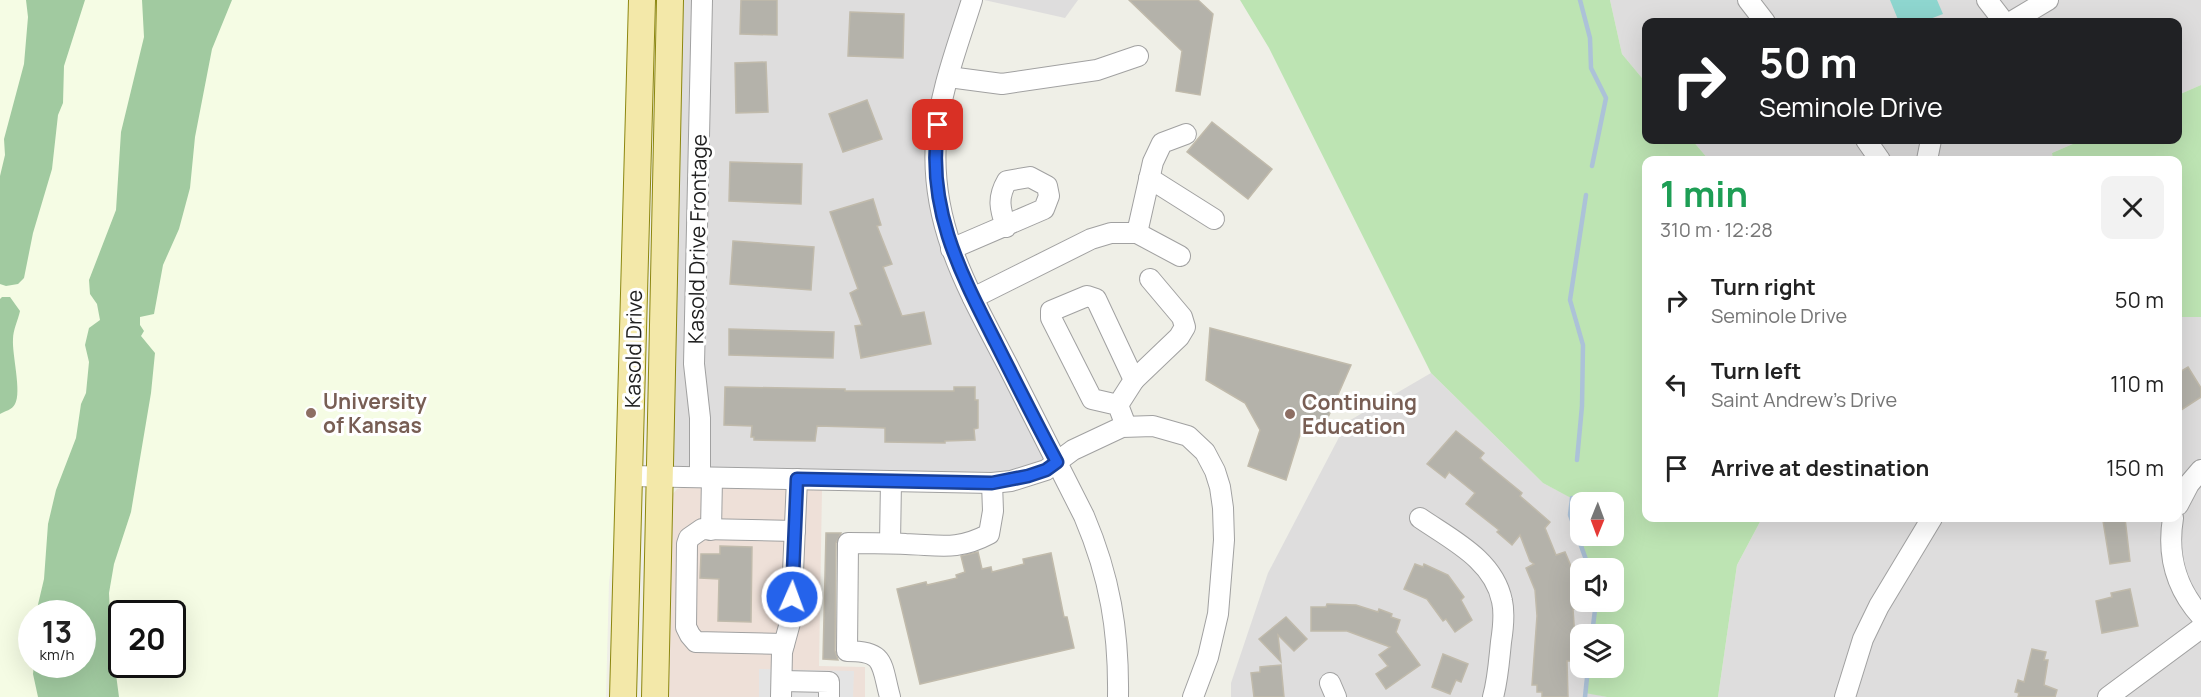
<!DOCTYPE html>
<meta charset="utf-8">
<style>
:root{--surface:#fff;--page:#f2f2f2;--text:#222;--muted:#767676}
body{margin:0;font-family:Manrope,sans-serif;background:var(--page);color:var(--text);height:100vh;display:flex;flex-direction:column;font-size:22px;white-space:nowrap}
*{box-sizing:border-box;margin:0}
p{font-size:20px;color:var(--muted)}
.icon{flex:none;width:33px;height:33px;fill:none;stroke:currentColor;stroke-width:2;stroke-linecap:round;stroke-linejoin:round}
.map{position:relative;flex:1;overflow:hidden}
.details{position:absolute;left:1642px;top:156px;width:540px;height:366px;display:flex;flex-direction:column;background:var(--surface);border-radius:12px;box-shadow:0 6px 24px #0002}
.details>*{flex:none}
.banner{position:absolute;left:1642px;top:18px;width:540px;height:126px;border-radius:12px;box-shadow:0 6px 24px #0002;background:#202124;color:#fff;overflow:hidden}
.needle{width:39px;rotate:181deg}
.tools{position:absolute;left:1570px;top:492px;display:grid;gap:12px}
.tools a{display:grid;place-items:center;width:54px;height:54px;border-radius:12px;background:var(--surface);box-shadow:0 6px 24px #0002;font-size:30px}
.speed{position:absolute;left:18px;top:600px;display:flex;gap:12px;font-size:30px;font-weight:700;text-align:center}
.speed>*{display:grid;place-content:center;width:78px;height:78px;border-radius:50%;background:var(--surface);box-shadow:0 6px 24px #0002;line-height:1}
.speed small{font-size:15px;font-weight:400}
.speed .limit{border:3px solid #111;border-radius:9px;background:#fff;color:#111}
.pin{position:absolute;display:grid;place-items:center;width:51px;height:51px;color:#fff;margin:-26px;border-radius:12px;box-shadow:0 3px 9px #0006}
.me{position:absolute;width:66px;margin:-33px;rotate:2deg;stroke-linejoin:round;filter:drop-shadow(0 0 4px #0008)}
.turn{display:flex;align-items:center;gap:21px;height:126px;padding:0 18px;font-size:27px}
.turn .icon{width:78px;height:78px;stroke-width:2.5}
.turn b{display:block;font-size:42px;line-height:51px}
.round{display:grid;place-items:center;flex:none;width:63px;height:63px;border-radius:12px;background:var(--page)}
.head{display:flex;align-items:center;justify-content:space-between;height:102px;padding:0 18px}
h1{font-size:36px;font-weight:700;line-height:45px;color:#1e9e55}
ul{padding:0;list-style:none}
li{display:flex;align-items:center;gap:18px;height:84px;padding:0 18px}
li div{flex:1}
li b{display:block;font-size:22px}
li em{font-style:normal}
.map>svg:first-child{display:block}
.residential{fill:#dedddd}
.commercial{fill:#eee0d8}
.education{fill:#f5fce4;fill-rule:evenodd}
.grass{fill:#bde4b3;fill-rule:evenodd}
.forest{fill:#a1caa0}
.pitch{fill:#8ed6cf}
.parking{fill:#e4e4e4}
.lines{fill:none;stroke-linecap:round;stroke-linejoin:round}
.stream{stroke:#acc2d8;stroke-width:4.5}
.building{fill:#b4b2aa;stroke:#c0baab;stroke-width:1.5}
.minor-casing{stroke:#a1a1a1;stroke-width:22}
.major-casing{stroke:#8c8710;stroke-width:28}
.minor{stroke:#fff;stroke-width:20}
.major{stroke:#f3e8a9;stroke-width:26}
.route-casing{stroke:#184099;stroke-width:15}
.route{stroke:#2563eb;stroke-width:10}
.education-dot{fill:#8d6e63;stroke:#fff;stroke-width:2}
.labels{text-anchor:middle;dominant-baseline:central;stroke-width:6;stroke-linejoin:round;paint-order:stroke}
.street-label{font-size:21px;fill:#202020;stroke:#fff}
.education-label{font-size:21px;font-weight:bold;fill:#785e54;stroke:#fff;text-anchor:start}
</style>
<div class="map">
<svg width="2201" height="697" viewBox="0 0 2201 697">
<rect width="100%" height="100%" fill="#efefe7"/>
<g class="residential">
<polygon points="670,0 972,0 949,77 941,212 1057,462 1028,476 659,477"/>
<polygon points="984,0 1078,0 1065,18"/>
<polygon points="1610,0 2201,0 2201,85 2178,95 2178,22 1647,22 1647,84 1622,54"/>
<polygon points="1692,140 2082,140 2052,153 2053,160 1709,160"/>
<polygon points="2178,317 2201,317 2201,697 1718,697 1737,565 1762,518 2178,518"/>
<polygon points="1431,373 1543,483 1572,498 1570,515 1589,568 1581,568 1581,602 1596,602 1592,634 1581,634 1581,668 1588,668 1585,692 1607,697 1231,697 1231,683 1268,573 1347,422"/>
</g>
<polygon class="commercial" points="686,487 822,490 819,666 865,667 865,697 664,697 671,496 677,489"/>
<path class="education" d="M0 0H632L618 517 609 582 606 697H0ZM32 614H82V664H32ZM122 614H172V664H122Z"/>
<g class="grass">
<path d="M1240 0H1610L1622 54 1647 84V140H1692L1709 160H1647V518H1762L1737 565 1718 697H1607L1585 693 1588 668H1614V634H1592L1596 602H1614V568H1589L1570 515 1571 498 1543 483 1431 373 1269 48ZM1581 502H1614V536H1581Z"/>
<polygon points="2201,85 2201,317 2178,317 2178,160 2053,160 2052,153 2082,140 2178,140 2178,95"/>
</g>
<g class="forest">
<polygon points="26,0 85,0 64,66 63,103 58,115 52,169 33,233 24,278 18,284 6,286 0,284 0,176 5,155 4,139 24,64 28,17"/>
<polygon points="142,0 232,0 212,49 195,137 190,188 179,229 163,265 154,314 140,317 140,325 144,331 141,336 155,353 151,393 131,512 114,564 109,593 111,637 119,697 38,697 33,674 34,665 82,664 82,614 36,613 44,579 48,524 56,490 76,438 81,404 86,393 89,362 85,345 89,328 100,320 97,304 90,294 89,280 116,210 121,132 144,37"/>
<path d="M2 297H10L20 311C18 320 13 330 13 339 12 355 22 392 15 404 12 410 5 411 0 414V299Z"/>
</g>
<polygon class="pitch" points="1890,0 1937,0 1943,14 1922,22 1899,22"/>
<polygon class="parking" points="759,669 854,671 853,697 759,697"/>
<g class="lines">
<g class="stream">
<polyline points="1580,0 1590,38 1591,68 1606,98 1592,166"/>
<polyline points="1577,460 1582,406 1583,345 1570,300 1586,195"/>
<polyline points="1572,498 1570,515 1589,568"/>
<polyline points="1592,634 1596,602"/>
<polyline points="1585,697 1588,668"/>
</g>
</g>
<g class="building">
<polygon points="741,0 777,0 777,35 740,34"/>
<polygon points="1129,0 1198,0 1213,14 1200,95 1176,91 1182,51"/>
<polygon points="850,12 904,14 903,58 848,56"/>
<polygon points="766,62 768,112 736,113 735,63"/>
<polygon points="867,100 882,139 843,152 829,114"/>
<polygon points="1212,122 1272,169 1248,199 1187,152"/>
<polygon points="730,162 802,164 801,204 729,201"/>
<polygon points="873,199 881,225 877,226 892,264 883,267 902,316 924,312 931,344 861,358 855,326 862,325 850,293 858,289 830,212"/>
<polygon points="733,241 814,247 811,290 730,284"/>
<polygon points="1210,328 1351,365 1322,431 1303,425 1286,480 1248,466 1260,430 1245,403 1206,380"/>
<polygon points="729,329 834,332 833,358 729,355"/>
<polygon points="2188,367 2201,388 2201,397 2178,412 2178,373"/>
<polygon points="725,387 845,389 845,391 954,391 954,387 975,387 975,400 978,400 978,428 974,429 975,440 945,441 945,443 885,442 885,428 854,427 817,426 815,441 754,440 754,437 751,437 752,426 724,425"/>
<polygon points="1456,431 1484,453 1480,458 1483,461 1522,493 1520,496 1550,522 1545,528 1556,555 1565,552 1576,578 1578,609 1573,609 1575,639 1577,639 1576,661 1567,661 1568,697 1542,697 1542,692 1537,692 1537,685 1532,685 1537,616 1535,590 1526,568 1534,564 1530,561 1520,535 1512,545 1497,532 1499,530 1466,504 1475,493 1449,472 1445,478 1427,464"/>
<polygon points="2125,518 2130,561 2110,564 2103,521"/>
<polygon points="826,533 841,533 836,543 835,651 838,660 823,659"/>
<polygon points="720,546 752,547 751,622 718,621 719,579 700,578 701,554 720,554"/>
<polygon points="978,552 982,569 991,567 992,572 1024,564 1023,559 1051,553 1064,617 1067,617 1074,648 920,684 897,589 926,582 927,585 957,578 956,575 965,572 961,556"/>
<polygon points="1415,564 1423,567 1424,564 1448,575 1464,597 1461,600 1472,620 1455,632 1446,619 1443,621 1427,599 1404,589"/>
<polygon points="2130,589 2138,626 2102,633 2096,601 2112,597 2111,593"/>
<polygon points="1327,604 1356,605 1378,612 1379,609 1392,614 1391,617 1400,620 1396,632 1420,665 1386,689 1376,674 1388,666 1379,655 1390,647 1347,631 1311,631 1311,607 1326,607"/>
<polygon points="1286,617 1307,639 1294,651 1278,635 1281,662 1259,639"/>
<polygon points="2032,649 2046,652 2044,660 2048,660 2044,685 2057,690 2055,697 2018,697 2019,693 2015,692 2018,680 2024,682"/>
<polygon points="1443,654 1468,664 1461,682 1456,680 1450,694 1432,687"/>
<polygon points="1281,665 1284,697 1254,697 1251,673 1260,672 1260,667"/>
</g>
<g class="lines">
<g class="minor-casing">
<g id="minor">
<path d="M972 0C958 45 939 93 936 141 930 227 970 293 1008 366 1033 416 1059 466 1084 516 1110 577 1119 631 1118 697"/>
<polyline points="1748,0 1765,22"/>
<polyline points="1987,0 2004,22"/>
<polyline points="2011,22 2048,0"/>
<polyline points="949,77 1002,84 1097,70 1138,56"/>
<polyline points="1866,140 1880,160"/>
<polyline points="1927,160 1931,140"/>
<polyline points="1149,178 1214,219"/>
<polyline points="1137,233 1153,162 1162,143 1186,134"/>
<path d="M951 249 1044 209 1049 196 1047 186 1030 177 1007 181C997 198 1000 209 1006 227"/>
<polyline points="973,298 1091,239 1111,233 1137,233 1180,256"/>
<polyline points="1134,380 1179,337 1185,327 1182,317 1150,279"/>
<polyline points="1118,405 1134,380 1096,299 1087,296 1051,311 1051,318 1092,399 1118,405 1126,426"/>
<polyline points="630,476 992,483 1011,481 1046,470 1073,450 1122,427 1153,426 1188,436 1205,452 1215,471 1220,487 1223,508 1224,540 1218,614 1208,657 1193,697"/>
<polyline points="700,477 700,418 694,364 702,0"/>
<polyline points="2178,505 2189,484 2201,470"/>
<path d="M1420 518C1452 540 1494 560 1502 601 1505 614 1503 629 1501 642 1499 661 1498 679 1493 697"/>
<path d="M2173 518C2167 555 2175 587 2201 616"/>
<polyline points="711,530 712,478"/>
<polyline points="890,543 891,481"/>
<polyline points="784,644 696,642 690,635 686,627 687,544 689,538 702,529 795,531"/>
<polyline points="782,681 829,682 829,697"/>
<polyline points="1330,683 1336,697"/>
<polyline points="781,697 782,652 791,619 797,479"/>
<path d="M890 697C881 664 886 651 847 651L848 543C867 543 887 543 906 544 940 545 957 551 989 534L993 511 992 483"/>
<polyline points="1845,697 1863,639 1879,606 1932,518"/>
<polyline points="2108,697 2201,628"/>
</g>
</g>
<g class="major-casing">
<g id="major">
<polyline points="623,697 642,0"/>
<polyline points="655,697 670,0"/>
</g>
</g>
<use href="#minor" class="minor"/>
<use href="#major" class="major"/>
</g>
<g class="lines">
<g class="route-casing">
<path id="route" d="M792 597 797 479 992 483 1028 476 1046 470 1057 462C1036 423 1016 383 996 343 960 272 926 208 938 125"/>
</g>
<use href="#route" class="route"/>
</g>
<g class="education-dot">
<circle cx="311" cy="413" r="6"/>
<circle cx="1290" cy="414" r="6"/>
</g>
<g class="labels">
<g class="street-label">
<text transform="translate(697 239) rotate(-89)">Kasold Drive Frontage</text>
<text transform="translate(633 349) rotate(-89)">Kasold Drive</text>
</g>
<g class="education-label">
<text x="323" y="401">University<tspan x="323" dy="24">of Kansas</tspan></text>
<text x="1302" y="402">Continuing<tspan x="1302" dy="24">Education</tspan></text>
</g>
</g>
</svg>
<div class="tools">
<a><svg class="needle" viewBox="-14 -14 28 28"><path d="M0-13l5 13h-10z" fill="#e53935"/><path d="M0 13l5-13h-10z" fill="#767676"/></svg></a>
<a><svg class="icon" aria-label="sound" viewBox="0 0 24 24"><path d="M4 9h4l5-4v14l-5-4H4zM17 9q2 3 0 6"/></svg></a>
<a><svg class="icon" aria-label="layers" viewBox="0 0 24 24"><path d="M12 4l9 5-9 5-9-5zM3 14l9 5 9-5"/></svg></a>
</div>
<div class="speed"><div>13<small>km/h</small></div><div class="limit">20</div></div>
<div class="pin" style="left:938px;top:125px;background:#d93025"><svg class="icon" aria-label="arrive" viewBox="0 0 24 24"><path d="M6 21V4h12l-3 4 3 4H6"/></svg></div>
<svg class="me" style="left:792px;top:597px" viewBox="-20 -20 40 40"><circle r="17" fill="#2563eb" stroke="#fff" stroke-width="3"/><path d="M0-11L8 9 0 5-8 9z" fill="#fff"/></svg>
<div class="banner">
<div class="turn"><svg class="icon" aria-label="right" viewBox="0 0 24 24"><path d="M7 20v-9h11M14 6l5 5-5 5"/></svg><div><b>50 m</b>Seminole Drive</div></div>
</div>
<section class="details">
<div class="head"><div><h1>1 min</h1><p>310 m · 12:28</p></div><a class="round"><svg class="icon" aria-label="close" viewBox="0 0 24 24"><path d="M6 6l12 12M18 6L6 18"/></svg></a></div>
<ul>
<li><svg class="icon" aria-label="right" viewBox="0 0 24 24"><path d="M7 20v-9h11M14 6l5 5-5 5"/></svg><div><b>Turn right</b><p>Seminole Drive</p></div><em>50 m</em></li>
<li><svg class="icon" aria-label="left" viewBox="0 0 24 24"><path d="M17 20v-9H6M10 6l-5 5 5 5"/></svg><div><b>Turn left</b><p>Saint Andrew's Drive</p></div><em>110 m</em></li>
<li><svg class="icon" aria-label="arrive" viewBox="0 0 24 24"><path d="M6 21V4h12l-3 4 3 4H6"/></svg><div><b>Arrive at destination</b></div><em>150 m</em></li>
</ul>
</section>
</div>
